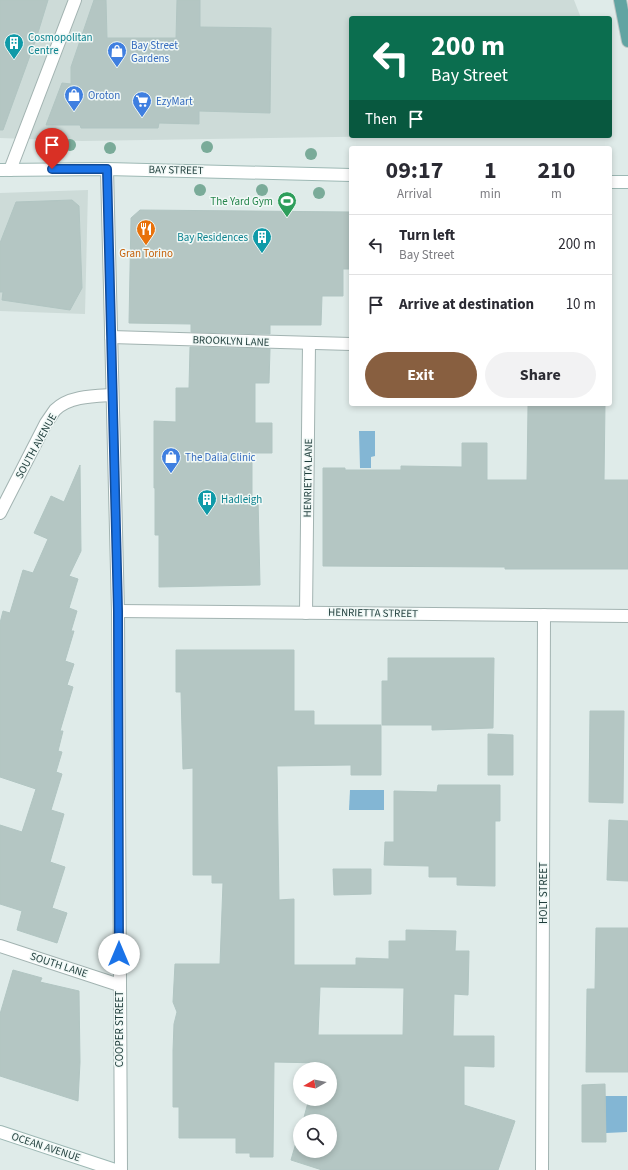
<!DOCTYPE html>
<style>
:root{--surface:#fff;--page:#f2f2f3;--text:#2b2b33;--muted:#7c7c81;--line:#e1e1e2;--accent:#885f40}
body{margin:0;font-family:"Source Sans 3",sans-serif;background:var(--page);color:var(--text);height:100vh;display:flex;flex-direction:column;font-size:15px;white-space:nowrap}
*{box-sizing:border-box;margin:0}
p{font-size:13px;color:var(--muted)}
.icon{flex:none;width:22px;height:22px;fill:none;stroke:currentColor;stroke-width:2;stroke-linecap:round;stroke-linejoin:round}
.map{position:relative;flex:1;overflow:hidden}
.panel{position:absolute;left:349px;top:146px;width:263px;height:260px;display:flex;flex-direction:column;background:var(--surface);border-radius:4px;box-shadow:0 2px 6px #0003}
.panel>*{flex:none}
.banner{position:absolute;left:349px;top:16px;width:263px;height:122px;border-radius:4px;box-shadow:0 2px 6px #0003;background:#0b6e4f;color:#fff;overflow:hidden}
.needle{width:26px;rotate:260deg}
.controls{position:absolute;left:293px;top:1062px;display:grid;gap:8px}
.controls a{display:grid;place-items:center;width:44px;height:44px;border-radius:50%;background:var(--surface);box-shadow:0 2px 6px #0003;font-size:20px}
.pin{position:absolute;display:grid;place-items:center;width:34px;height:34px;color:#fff;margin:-41px -17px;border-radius:50% 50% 50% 0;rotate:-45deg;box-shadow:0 0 4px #0007}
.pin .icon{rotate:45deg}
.me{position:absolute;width:44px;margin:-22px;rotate:0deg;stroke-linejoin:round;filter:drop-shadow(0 0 3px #0008)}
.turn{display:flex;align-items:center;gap:14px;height:84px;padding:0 16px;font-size:18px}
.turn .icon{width:52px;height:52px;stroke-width:2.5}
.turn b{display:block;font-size:28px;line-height:34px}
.then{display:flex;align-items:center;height:38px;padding:0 16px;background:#0003;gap:8px;font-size:15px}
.eta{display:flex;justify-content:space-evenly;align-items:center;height:68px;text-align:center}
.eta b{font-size:24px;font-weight:700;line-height:28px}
.cta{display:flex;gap:8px;margin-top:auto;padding:8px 16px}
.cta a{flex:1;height:46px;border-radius:24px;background:var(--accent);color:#fff;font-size:16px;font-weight:700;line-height:46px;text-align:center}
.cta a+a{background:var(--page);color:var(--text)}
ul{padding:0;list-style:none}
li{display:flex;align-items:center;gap:12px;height:60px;padding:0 16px;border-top:1px solid var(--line)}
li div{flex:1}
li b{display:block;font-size:15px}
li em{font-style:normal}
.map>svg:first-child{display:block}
.built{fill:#cddbd8}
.water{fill:#83b6d4}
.building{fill:#b4c6c3;stroke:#b1c5c2;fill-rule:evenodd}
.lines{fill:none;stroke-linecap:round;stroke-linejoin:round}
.lane-casing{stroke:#a2b3b1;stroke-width:14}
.street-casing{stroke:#a2b3b1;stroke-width:14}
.secondary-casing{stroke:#9db8b4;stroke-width:14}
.primary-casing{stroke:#bcc5c4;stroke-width:14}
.lane{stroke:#fff;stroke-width:12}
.street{stroke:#fff;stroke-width:12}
.secondary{stroke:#fff;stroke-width:12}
.primary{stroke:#61a4a2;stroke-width:12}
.tree{fill:#7aab99}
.route-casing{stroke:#114b97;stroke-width:10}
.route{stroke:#1a73e8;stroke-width:7}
.labels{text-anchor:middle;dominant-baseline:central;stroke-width:3;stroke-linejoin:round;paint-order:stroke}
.culture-label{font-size:11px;fill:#0d838f;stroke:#f0f8f6;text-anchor:start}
.shop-label{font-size:11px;fill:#366cbe;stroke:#f0f8f6;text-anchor:start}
.street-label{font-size:11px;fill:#1f3d3b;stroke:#f0f8f6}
.leisure-label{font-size:11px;fill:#27864d;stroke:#f0f8f6;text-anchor:end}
.food-label{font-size:11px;fill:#c56008;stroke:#f0f8f6}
</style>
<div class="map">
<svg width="628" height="1170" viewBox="0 0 628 1170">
<rect width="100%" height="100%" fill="#dfebe9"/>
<g class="built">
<polygon points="0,0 574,0 581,18 351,18 351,136 400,136 82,141 0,138"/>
<polygon points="88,190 85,314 0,311 0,193"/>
</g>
<g class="water">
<polygon points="359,431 375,431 375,456 371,457 371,468 360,468"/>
<polygon points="350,790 384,790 384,810 349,810"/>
<polygon points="605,1096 627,1096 627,1132 606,1133"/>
</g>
<g class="building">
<polygon points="0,0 48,0 36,39 3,130 0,130"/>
<polygon points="94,0 106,0 107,38 176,38 177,0 200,0 200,27 271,28 270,113 199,111 199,124 159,123 158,128 81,128 80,125 46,125 62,83 71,84 71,67"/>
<polygon points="72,200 79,206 82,288 70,310 2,300 3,292 0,292 0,243 16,202"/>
<polygon points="140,210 351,212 351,269 343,269 343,296 322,296 321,325 270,325 270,334 191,332 191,324 129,323 131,218"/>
<polygon points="190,347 270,349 269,383 255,383 255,423 272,423 272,453 252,453 252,498 258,498 260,585 159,587 159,535 155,535 155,488 154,488 154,421 176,422 176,388 189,388"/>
<polygon points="532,404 605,404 604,480 628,480 628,569 505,569 505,567 323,566 323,468 345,468 345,470 401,470 401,466 462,467 462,443 487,443 487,480 527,480 528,406 532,406"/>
<polygon points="80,465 81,551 69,576 78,579 69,608 77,611 71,631 74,631 65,661 74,664 67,685 73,687 60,731 63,731 58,751 62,752 56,772 62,774 51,810 64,814 50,862 65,867 52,908 67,913 57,943 17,930 22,911 0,904 0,825 22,832 36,789 0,777 0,623 3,611 10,613 23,570 33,573 48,539 34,533 51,496 64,502"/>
<path d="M176 650H294V711H314V725H381V775H351V765L277 766 279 900 294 899V965H356V958L389 959V941H406V930L456 931 455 951H469L468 995 454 994 453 1036H494V1067L464 1066V1105L515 1121 498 1170H322L291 1160 300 1129V1151H330V1121H303L309 1099H330V1069H319L321 1063 274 1062 273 1157H250V1153H236V1138H179V1107H173V1051L174 1024 177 1012 173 1002 175 964H220L223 883H212V875H193V768L183 769 181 692H176ZM320 987 404 988 403 1035H318Z"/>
<polygon points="388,658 494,658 493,728 432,730 432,725 382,725 382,681 388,681"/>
<polygon points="590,711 624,711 623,803 589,802"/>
<polygon points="488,734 513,735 513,775 488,775"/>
<polygon points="438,785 500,785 500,821 495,821 495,886 457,885 457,877 429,877 429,866 384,865 385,842 394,842 394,791 437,792"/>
<polygon points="609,820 628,821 628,881 607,880"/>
<polygon points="333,869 371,869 371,894 334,895"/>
<polygon points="596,928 628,928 628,1072 586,1072 587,989 595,989"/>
<polygon points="13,970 42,978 40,982 79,991 80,1062 78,1101 0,1076 0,1014"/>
<polygon points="605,1084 606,1142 582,1142 582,1085"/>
</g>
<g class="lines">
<g class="lane-casing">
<g id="lane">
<polyline points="111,337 351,344"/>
<polyline points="306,613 309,344"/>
</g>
</g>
<g class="street-casing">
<g id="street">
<polyline points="107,169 118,611 121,1170"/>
<polyline points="10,170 75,0"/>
<path d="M0 513 46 423C49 419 52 414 55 410 69 396 94 396 112 395"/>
<polyline points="118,611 628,616"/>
<polyline points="0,946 119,985"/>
<polyline points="542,1170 544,615"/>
</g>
</g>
<g class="secondary-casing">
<g id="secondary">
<polyline points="0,170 107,169 351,175"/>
<polyline points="610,182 628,182"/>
<polyline points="0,1132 115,1170"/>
</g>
</g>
<g class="primary-casing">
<polyline id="primary" points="620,0 628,41"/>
</g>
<use href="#lane" class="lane"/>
<use href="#street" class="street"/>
<use href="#secondary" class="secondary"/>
<use href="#primary" class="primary"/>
</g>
<g class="tree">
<circle cx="70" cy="145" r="6"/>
<circle cx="207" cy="147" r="6"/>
<circle cx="110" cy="148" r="6"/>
<circle cx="311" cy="154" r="6"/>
<circle cx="200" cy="190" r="6"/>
<circle cx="262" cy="190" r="6"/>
<circle cx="319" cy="193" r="6"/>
</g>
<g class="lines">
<g class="route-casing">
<polyline id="route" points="52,169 107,169 118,611 119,954"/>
</g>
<use href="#route" class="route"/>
</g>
<defs>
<g id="building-pin" transform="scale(1)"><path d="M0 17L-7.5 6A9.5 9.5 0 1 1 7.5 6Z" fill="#0f9aa8" stroke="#f0f8f6"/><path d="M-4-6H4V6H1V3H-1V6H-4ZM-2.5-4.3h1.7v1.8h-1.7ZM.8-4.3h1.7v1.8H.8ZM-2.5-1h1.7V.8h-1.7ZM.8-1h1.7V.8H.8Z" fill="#fff"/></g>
<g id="shop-pin" transform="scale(1)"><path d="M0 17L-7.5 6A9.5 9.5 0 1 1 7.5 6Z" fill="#3f7fe0" stroke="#f0f8f6"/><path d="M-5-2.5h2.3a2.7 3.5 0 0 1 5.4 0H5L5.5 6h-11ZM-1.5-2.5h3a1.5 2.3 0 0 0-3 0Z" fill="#fff"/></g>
<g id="supermarket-pin" transform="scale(1)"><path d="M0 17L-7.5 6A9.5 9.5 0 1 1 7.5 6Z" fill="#3f7fe0" stroke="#f0f8f6"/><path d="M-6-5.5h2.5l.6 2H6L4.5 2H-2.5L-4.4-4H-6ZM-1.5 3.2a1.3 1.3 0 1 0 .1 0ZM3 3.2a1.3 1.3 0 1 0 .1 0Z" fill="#fff"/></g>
<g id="stadium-pin" transform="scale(1)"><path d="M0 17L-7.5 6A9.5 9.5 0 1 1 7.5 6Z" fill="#2e9e5b" stroke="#f0f8f6"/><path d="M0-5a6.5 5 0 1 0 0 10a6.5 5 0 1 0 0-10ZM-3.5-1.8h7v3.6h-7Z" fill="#fff"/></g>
<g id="restaurant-pin" transform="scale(1)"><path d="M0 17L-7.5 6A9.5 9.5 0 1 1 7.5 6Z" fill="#e8710a" stroke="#f0f8f6"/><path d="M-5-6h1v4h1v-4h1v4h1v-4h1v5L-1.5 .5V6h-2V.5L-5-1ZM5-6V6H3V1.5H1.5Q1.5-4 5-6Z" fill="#fff"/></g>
</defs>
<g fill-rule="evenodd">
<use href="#building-pin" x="14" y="43"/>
<use href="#shop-pin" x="117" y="51"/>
<use href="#shop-pin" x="74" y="95"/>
<use href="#supermarket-pin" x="142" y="101"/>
<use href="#stadium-pin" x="287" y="201"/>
<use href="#restaurant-pin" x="146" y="229"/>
<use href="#building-pin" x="262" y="237"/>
<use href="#shop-pin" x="171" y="457"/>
<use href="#building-pin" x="207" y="499"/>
</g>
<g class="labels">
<g class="culture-label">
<text x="28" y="37">Cosmopolitan<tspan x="28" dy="13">Centre</tspan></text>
<text x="248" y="237" text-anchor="end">Bay Residences</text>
<text x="221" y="499">Hadleigh</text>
</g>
<g class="shop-label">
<text x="131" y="45">Bay Street<tspan x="131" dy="13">Gardens</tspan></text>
<text x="88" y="95">Oroton</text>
<text x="156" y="101">EzyMart</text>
<text x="185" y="457">The Dalia Clinic</text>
</g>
<g class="street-label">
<text transform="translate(176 170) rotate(1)">BAY STREET</text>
<text transform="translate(231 341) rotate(2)">BROOKLYN LANE</text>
<text transform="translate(36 446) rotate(-61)">SOUTH AVENUE</text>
<text transform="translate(308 478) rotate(-89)">HENRIETTA LANE</text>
<text transform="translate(373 613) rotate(1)">HENRIETTA STREET</text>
<text transform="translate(543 893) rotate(-90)">HOLT STREET</text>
<text transform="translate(59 965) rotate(18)">SOUTH LANE</text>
<text transform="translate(119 1029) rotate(-90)">COOPER STREET</text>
<text transform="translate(46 1147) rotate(18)">OCEAN AVENUE</text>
</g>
<g class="leisure-label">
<text x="273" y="201">The Yard Gym</text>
</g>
<g class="food-label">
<text x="146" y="253">Gran Torino</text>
</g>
</g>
</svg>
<div class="controls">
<a><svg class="needle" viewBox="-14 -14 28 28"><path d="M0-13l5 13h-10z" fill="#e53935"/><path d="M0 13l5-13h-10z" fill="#7c7c81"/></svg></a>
<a><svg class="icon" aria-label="search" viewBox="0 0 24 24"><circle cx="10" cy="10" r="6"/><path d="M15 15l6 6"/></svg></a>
</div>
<div class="pin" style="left:52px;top:169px;background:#d93025"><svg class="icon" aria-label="arrive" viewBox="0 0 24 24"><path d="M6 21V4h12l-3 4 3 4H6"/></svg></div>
<svg class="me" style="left:119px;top:954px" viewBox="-20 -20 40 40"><circle r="19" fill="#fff"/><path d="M0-13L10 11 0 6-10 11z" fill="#1a73e8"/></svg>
<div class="banner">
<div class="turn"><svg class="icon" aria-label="left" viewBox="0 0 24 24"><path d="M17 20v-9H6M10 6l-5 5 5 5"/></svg><div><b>200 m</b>Bay Street</div></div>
<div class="then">Then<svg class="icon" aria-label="arrive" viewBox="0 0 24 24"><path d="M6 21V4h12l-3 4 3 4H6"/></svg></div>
</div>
<section class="panel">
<div class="eta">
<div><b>09:17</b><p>Arrival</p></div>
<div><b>1</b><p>min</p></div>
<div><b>210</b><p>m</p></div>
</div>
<ul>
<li><svg class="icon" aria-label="left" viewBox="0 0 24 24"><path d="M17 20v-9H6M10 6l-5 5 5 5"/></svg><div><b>Turn left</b><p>Bay Street</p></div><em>200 m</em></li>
<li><svg class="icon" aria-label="arrive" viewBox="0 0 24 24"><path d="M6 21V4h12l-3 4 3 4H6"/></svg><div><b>Arrive at destination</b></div><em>10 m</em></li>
</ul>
<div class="cta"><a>Exit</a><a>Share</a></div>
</section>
</div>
